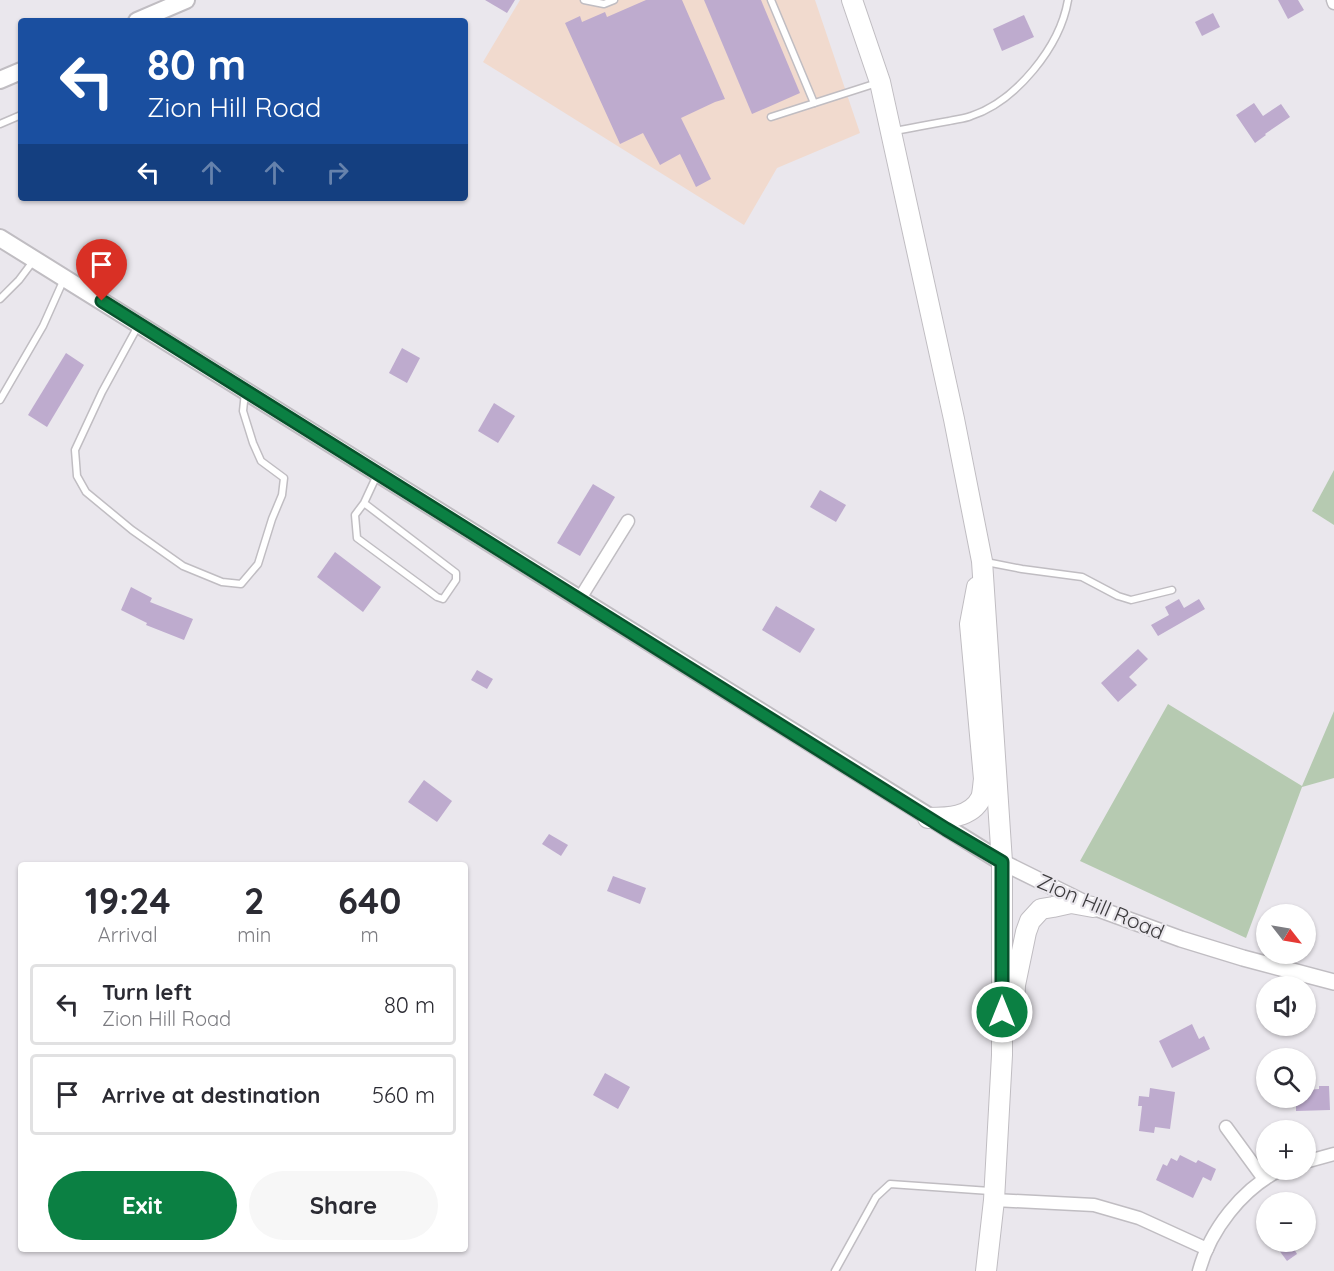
<!DOCTYPE html>
<meta charset="utf-8">
<style>
:root{--surface:#fff;--page:#f7f7f7;--text:#2b2b33;--muted:#7c7c81;--line:#e1e1e2;--accent:#0b8043}
body{margin:0;font-family:Quicksand,sans-serif;background:var(--page);color:var(--text);height:100vh;display:flex;flex-direction:column;font-size:22px;white-space:nowrap}
*{box-sizing:border-box;margin:0}
p{font-size:20px;color:var(--muted)}
.icon{flex:none;width:33px;height:33px;fill:none;stroke:currentColor;stroke-width:2;stroke-linecap:round;stroke-linejoin:round}
.map{position:relative;flex:1;overflow:hidden}
.sheet{position:absolute;left:18px;top:862px;width:450px;height:390px;display:flex;flex-direction:column;background:var(--surface);border-radius:6px;box-shadow:0 2px 4px #0004}
.sheet>*{flex:none}
.banner{position:absolute;left:18px;top:18px;width:450px;height:183px;border-radius:6px;box-shadow:0 2px 4px #0004;background:#1a4fa0;color:#fff;overflow:hidden}
.needle{width:39px;rotate:121deg}
.tools{position:absolute;left:1256px;top:904px;display:grid;gap:12px}
.tools a{display:grid;place-items:center;width:60px;height:60px;border-radius:50%;background:var(--surface);box-shadow:0 2px 4px #0004;font-size:30px}
.pin{position:absolute;display:grid;place-items:center;width:51px;height:51px;color:#fff;margin:-62px -26px;border-radius:50% 50% 50% 0;rotate:-45deg;box-shadow:0 0 6px #0007}
.pin .icon{rotate:45deg}
.me{position:absolute;width:66px;margin:-33px;rotate:0deg;stroke-linejoin:round;filter:drop-shadow(0 0 4px #0008)}
.turn{display:flex;align-items:center;gap:21px;height:126px;padding:0 30px;font-size:27px}
.turn .icon{width:78px;height:78px;stroke-width:2.5}
.turn b{display:block;font-size:42px;line-height:51px}
.lanes{display:flex;align-items:center;height:57px;padding:0 30px;background:#0003;justify-content:center;gap:30px;direction:ltr}
.lanes .off{opacity:.35}
.eta{display:flex;justify-content:space-evenly;align-items:center;height:102px;text-align:center}
.eta b{font-size:36px;font-weight:800;line-height:42px}
.cta{display:flex;gap:12px;margin-top:auto;padding:12px 30px}
.cta a{flex:1;height:69px;border-radius:36px;background:var(--accent);color:#fff;font-size:24px;font-weight:800;line-height:69px;text-align:center}
.cta a+a{background:var(--page);color:var(--text)}
ul{padding:0;list-style:none}
li{display:flex;align-items:center;gap:18px;height:81px;margin:0 12px 9px;padding:0 18px;border:3px solid var(--line);border-radius:6px}
li div{flex:1}
li b{display:block;font-size:22px}
li em{font-style:normal}
.map>svg:first-child{display:block}
.commercial{fill:#f1dace}
.green{fill:#b6cab1}
.building{fill:#beabce}
.lines{fill:none;stroke-linecap:round;stroke-linejoin:round}
.service-casing{stroke:#c0bdc2;stroke-width:9}
.minor-casing{stroke:#c0bdc2;stroke-width:15}
.tertiary-casing{stroke:#c0bdc2;stroke-width:18}
.secondary-casing{stroke:#c0bdc2;stroke-width:20}
.primary-casing{stroke:#c0bdc2;stroke-width:22}
.service{stroke:#fff;stroke-width:6}
.minor{stroke:#fff;stroke-width:12}
.tertiary{stroke:#fff;stroke-width:15}
.secondary{stroke:#fff;stroke-width:16}
.primary{stroke:#fff;stroke-width:20}
.route-casing{stroke:#07532c;stroke-width:15}
.route{stroke:#0b8043;stroke-width:10}
.labels{text-anchor:middle;dominant-baseline:central;stroke-width:4.5;stroke-linejoin:round;paint-order:stroke}
.street-label{font-size:21px;fill:#3c3b3d;stroke:#eae7ed}
</style>
<div class="map">
<svg width="1334" height="1271" viewBox="0 0 1334 1271">
<rect width="100%" height="100%" fill="#eae7ed"/>
<polygon class="commercial" points="520,0 815,0 860,133 777,168 744,225 483,62"/>
<g class="green">
<polygon points="1334,470 1334,525 1312,511"/>
<polygon points="1168,704 1302,786 1334,711 1334,778 1302,787 1246,938 1080,861"/>
</g>
<g class="building">
<polygon points="485,0 515,0 507,13"/>
<polygon points="646,0 682,0 725,99 715,102 681,118 711,179 696,187 680,154 660,165 643,133 620,144 565,23 580,16 582,22 605,12 607,17"/>
<polygon points="704,0 761,0 800,93 752,114"/>
<polygon points="1278,0 1298,0 1304,10 1288,19"/>
<polygon points="1213,13 1220,27 1202,36 1195,22"/>
<polygon points="1024,15 1034,37 1002,51 993,29"/>
<polygon points="1254,103 1263,116 1281,104 1290,117 1265,134 1266,135 1255,143 1236,115"/>
<polygon points="402,348 420,358 407,383 389,373"/>
<polygon points="66,353 84,365 47,427 28,415"/>
<polygon points="494,403 515,416 498,443 478,431"/>
<polygon points="593,484 615,497 580,556 557,543"/>
<polygon points="820,490 846,505 836,522 810,507"/>
<polygon points="335,552 381,587 363,612 317,577"/>
<polygon points="131,587 152,598 150,602 193,619 184,640 146,625 147,623 121,610"/>
<polygon points="1179,599 1184,608 1199,599 1205,609 1158,636 1151,625 1169,615 1165,607"/>
<polygon points="776,606 815,629 800,653 762,630"/>
<polygon points="1138,649 1148,659 1129,677 1137,685 1118,702 1101,683"/>
<polygon points="477,670 493,679 487,689 471,680"/>
<polygon points="424,780 452,801 437,822 408,802"/>
<polygon points="549,834 568,845 561,856 542,844"/>
<polygon points="613,876 646,888 640,904 607,891"/>
<polygon points="1192,1024 1199,1039 1204,1036 1210,1049 1172,1068 1159,1041"/>
<polygon points="605,1073 630,1087 618,1109 593,1095"/>
<polygon points="1319,1086 1329,1086 1330,1110 1296,1111 1296,1098 1305,1098 1305,1090 1319,1089"/>
<polygon points="1150,1088 1175,1092 1170,1129 1155,1127 1154,1133 1139,1131 1142,1106 1138,1106 1139,1096 1149,1097"/>
<polygon points="1180,1155 1196,1163 1198,1160 1216,1169 1211,1181 1203,1177 1193,1198 1156,1180 1163,1164 1167,1166 1171,1158 1177,1161"/>
<polygon points="1273,1242 1290,1242 1297,1254 1287,1261"/>
</g>
<g class="lines">
<g class="service-casing">
<g id="service">
<polyline points="584,0 604,4 614,0"/>
<polyline points="771,0 814,103"/>
<polyline points="771,117 877,83"/>
<polyline points="0,124 21,115"/>
<path d="M894 131C912 128 930 124 949 121 956 119 964 119 971 116 1016 101 1060 47 1068 0"/>
<polyline points="0,299 19,280 34,260"/>
<polyline points="138,326 102,392 75,450 77,476 86,492 132,530 183,566 222,582 241,584 258,564 272,519 282,495 284,478 261,461 253,443 243,411 245,392"/>
<polyline points="0,400 43,326 64,279"/>
<polyline points="364,503 456,573 456,580 443,599 437,597 357,538 355,515 364,503 377,475"/>
<polyline points="986,562 1022,569 1082,577 1118,596 1131,600 1172,590"/>
<polyline points="835,1271 876,1197 890,1184 990,1191"/>
</g>
</g>
<g class="minor-casing">
<g id="minor">
<polyline points="1333,0 1334,3"/>
<polyline points="579,600 628,521"/>
<polyline points="1226,1127 1264,1179"/>
<polyline points="1305,1162 1334,1154"/>
<polyline points="994,1200 1094,1205 1139,1218 1207,1249"/>
<path d="M1199 1271C1210 1230 1242 1189 1280 1170"/>
</g>
</g>
<g class="tertiary-casing">
<polyline id="tertiary" points="1002,862 1093,907 1181,939 1243,958 1334,982"/>
</g>
<g class="secondary-casing">
<g id="secondary">
<polyline points="137,21 186,0"/>
<polyline points="0,80 21,71"/>
<polyline points="0,238 1002,862"/>
</g>
</g>
<g class="primary-casing">
<g id="primary">
<polyline points="852,0 880,82 954,419 982,561 1002,862 1002,1055 994,1200 986,1271"/>
<path d="M928 818C947 818 971 818 981 798 983 793 983 785 984 779L970 624 977 587"/>
<polyline points="1014,1010 1015,985 1026,932 1030,921 1041,909 1053,907 1071,903 1093,907"/>
</g>
</g>
<use href="#service" class="service"/>
<use href="#minor" class="minor"/>
<use href="#tertiary" class="tertiary"/>
<use href="#secondary" class="secondary"/>
<use href="#primary" class="primary"/>
</g>
<g class="lines">
<g class="route-casing">
<polyline id="route" points="102,301 946,829 1002,862 1002,1012"/>
</g>
<use href="#route" class="route"/>
</g>
<g class="labels">
<g class="street-label">
<text transform="translate(1101 906) rotate(23)">Zion Hill Road</text>
</g>
</g>
</svg>
<div class="tools">
<a><svg class="needle" viewBox="-14 -14 28 28"><path d="M0-13l5 13h-10z" fill="#e53935"/><path d="M0 13l5-13h-10z" fill="#7c7c81"/></svg></a>
<a><svg class="icon" aria-label="sound" viewBox="0 0 24 24"><path d="M4 9h4l5-4v14l-5-4H4zM17 9q2 3 0 6"/></svg></a>
<a><svg class="icon" aria-label="search" viewBox="0 0 24 24"><circle cx="10" cy="10" r="6"/><path d="M15 15l6 6"/></svg></a>
<a>+</a>
<a>−</a>
</div>
<div class="pin" style="left:102px;top:301px;background:#d93025"><svg class="icon" aria-label="arrive" viewBox="0 0 24 24"><path d="M6 21V4h12l-3 4 3 4H6"/></svg></div>
<svg class="me" style="left:1002px;top:1012px" viewBox="-20 -20 40 40"><circle r="17" fill="#0b8043" stroke="#fff" stroke-width="3"/><path d="M0-11L8 9 0 5-8 9z" fill="#fff"/></svg>
<div class="banner">
<div class="turn"><svg class="icon" aria-label="left" viewBox="0 0 24 24"><path d="M17 20v-9H6M10 6l-5 5 5 5"/></svg><div><b>80 m</b>Zion Hill Road</div></div>
<div class="lanes"><svg class="icon" aria-label="left" viewBox="0 0 24 24"><path d="M17 20v-9H6M10 6l-5 5 5 5"/></svg><svg class="icon off" aria-label="ahead" viewBox="0 0 24 24"><path d="M12 20V5M6 11l6-6 6 6"/></svg><svg class="icon off" aria-label="ahead" viewBox="0 0 24 24"><path d="M12 20V5M6 11l6-6 6 6"/></svg><svg class="icon off" aria-label="right" viewBox="0 0 24 24"><path d="M7 20v-9h11M14 6l5 5-5 5"/></svg></div>
</div>
<section class="sheet">
<div class="eta">
<div><b>19:24</b><p>Arrival</p></div>
<div><b>2</b><p>min</p></div>
<div><b>640</b><p>m</p></div>
</div>
<ul>
<li><svg class="icon" aria-label="left" viewBox="0 0 24 24"><path d="M17 20v-9H6M10 6l-5 5 5 5"/></svg><div><b>Turn left</b><p>Zion Hill Road</p></div><em>80 m</em></li>
<li><svg class="icon" aria-label="arrive" viewBox="0 0 24 24"><path d="M6 21V4h12l-3 4 3 4H6"/></svg><div><b>Arrive at destination</b></div><em>560 m</em></li>
</ul>
<div class="cta"><a>Exit</a><a>Share</a></div>
</section>
</div>
